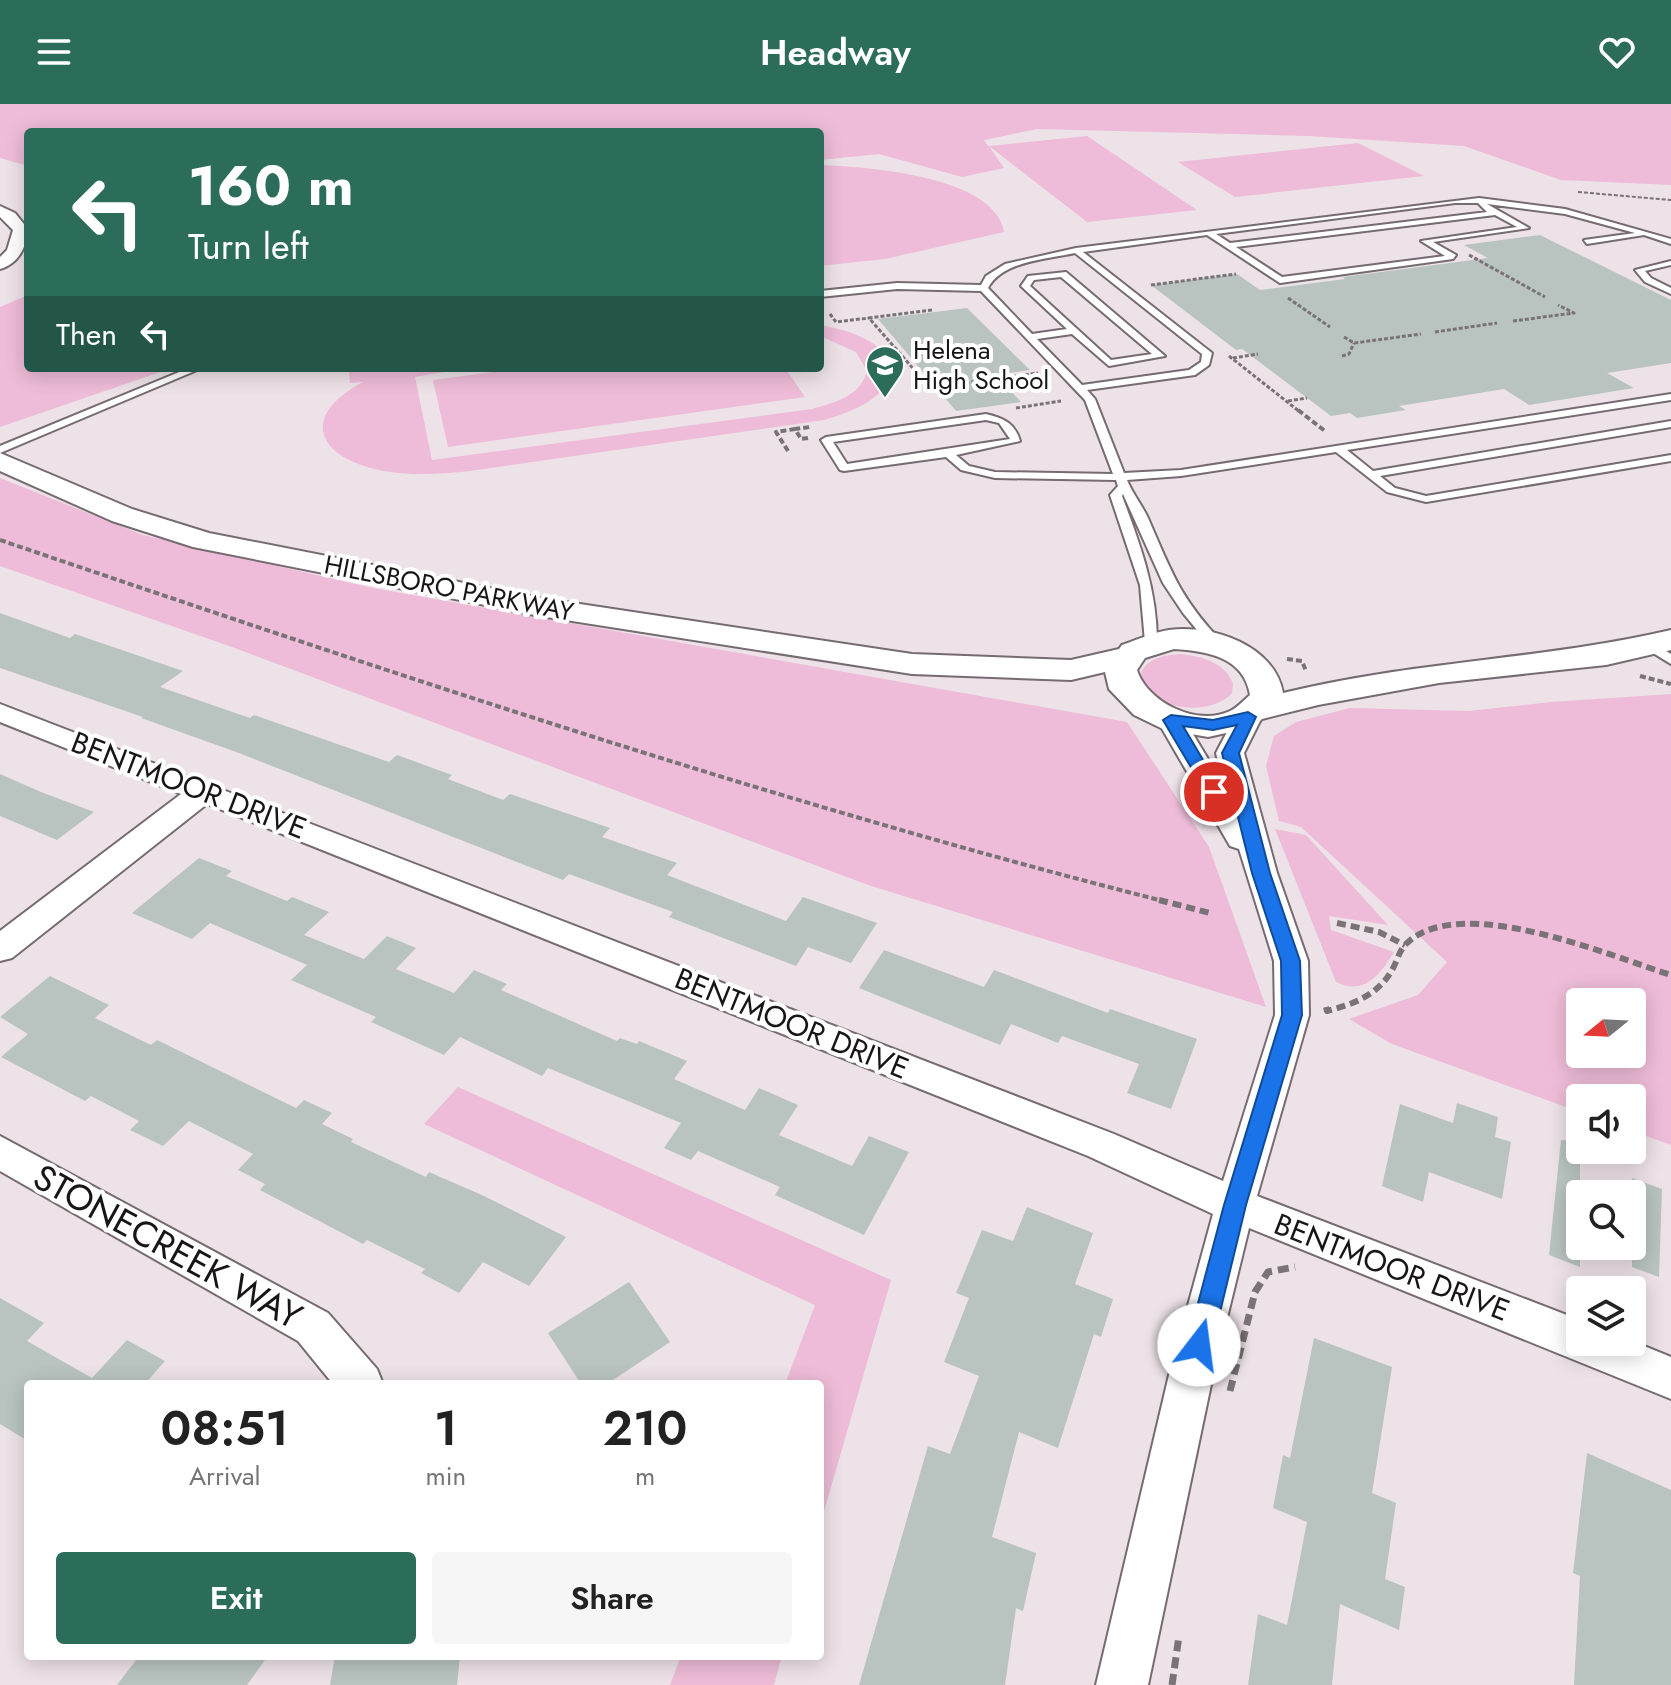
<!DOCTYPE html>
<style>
:root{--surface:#fff;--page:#f6f6f6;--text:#222;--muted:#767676;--accent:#2c6c5a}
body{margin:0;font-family:Jost,sans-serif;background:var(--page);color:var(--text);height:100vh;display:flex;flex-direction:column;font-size:30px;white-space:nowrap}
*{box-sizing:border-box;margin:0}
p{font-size:26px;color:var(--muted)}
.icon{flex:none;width:44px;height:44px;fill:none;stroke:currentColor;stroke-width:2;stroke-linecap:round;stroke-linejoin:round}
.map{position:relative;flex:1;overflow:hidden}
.details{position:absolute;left:24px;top:1276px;width:800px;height:280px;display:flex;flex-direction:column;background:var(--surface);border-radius:8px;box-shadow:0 4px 20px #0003}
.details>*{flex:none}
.hud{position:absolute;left:24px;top:24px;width:800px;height:244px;border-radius:8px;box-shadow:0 4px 20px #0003;background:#2c6c5a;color:#fff;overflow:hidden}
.needle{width:52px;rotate:252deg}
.fabs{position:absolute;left:1566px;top:884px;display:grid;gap:16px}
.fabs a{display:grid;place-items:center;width:80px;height:80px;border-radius:8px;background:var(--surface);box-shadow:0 4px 20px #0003;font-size:40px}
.pin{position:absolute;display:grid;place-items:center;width:68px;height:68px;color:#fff;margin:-34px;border:4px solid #fff;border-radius:50%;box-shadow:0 2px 8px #0007}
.me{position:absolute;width:88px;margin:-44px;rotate:15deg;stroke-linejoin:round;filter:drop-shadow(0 0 6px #0008)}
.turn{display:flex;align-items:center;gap:28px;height:168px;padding:0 32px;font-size:36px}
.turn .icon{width:104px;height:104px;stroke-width:2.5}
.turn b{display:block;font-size:56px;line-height:68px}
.then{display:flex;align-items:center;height:76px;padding:0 32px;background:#0003;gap:16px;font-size:30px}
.eta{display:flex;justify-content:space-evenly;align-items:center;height:136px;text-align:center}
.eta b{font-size:48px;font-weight:600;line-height:56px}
.button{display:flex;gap:16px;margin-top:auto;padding:16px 32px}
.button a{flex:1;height:92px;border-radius:8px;background:var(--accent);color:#fff;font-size:32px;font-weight:600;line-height:92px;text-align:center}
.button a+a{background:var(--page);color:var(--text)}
header{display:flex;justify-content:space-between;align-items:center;height:104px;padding:0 32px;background:var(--accent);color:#fff;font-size:36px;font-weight:600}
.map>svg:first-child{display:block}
.green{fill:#eebcd8;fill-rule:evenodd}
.building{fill:#b9c4c0}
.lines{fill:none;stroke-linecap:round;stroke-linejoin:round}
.service-casing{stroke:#756b70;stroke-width:4}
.minor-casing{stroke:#756b70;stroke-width:4}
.tertiary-casing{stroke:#756b70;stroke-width:4}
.path-far4{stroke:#797377;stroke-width:2;stroke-dasharray:4 2;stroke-linecap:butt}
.path-far3{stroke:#797377;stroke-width:3;stroke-dasharray:4 2;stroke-linecap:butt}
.path-far2{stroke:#797377;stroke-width:4;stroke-dasharray:6 3;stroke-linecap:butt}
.path-far1{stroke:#797377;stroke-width:6;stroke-dasharray:9 5;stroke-linecap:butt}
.path{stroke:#797377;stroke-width:7;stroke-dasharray:11 6;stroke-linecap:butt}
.service{fill:#fff;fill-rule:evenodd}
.minor{fill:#fff;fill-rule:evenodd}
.tertiary{fill:#fff;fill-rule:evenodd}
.route{fill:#1a73e8;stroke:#114b97;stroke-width:2}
.labels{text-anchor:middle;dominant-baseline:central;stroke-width:8;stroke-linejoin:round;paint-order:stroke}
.far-poi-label{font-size:26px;fill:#181517;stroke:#fff;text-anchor:start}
.far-street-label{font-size:26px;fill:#181517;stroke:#fff}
.street-label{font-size:30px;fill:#181517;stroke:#fff}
.near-street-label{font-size:36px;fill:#181517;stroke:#fff}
</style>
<header><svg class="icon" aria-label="menu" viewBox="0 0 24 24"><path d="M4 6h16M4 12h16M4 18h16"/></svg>Headway<svg class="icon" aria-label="heart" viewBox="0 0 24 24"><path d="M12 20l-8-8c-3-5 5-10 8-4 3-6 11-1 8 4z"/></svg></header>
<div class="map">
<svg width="1671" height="1581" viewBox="0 0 1671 1581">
<rect width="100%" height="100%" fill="#ede2e8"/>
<g class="green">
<polygon points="0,0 1671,0 1671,81 1561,76 1464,42 1309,32 1037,25 984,36 988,42 989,42 1087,32 1197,106 1087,118 989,42 1004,64 962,73 879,50 820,56 820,28 28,28 28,62 0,54"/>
<polygon points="1358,39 1424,72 1235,93 1178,58"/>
<path d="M820 61C866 63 994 71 1004 128L885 155 820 162Z"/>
<polygon points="28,191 28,264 172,264 0,323 0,203"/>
<path d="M820 221C912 237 916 291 824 316L470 367C441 370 412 372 384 367 318 355 297 313 363 278L350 279 349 268 379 264H467L415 273 432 356 812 305C834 299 861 292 867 267L856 248 820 232Z"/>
<polygon points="524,264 785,264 805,293 448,343 433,276"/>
<polygon points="0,374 143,431 373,484 1127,618 1209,743 1266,903 871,782 232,543 0,462"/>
<path d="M1181 550C1203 553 1225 558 1233 580L1232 589C1210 614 1145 607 1141 568 1150 553 1165 551 1181 550Z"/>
<path d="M1671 590V1041L1632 1027V994H1580V1008L1392 940 1349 915 1418 891 1447 858 1301 723 1279 717 1266 662 1274 632 1296 618 1350 604 1469 607 1551 598ZM1580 898H1632V950H1580Z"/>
<path d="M1275 725 1306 731 1388 821 1329 812 1331 826 1394 848C1380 871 1364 892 1336 878Z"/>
<polygon points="458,983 891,1176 820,1421 820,1280 785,1280 815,1201 424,1020"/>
<polygon points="681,1552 782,1552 774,1581 670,1581"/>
</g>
<g class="building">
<polygon points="1540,131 1671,196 1671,259 1607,269 1634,284 1529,301 1504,285 1399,302 1406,306 1357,314 1350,309 1331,312 1242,245 1236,246 1151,181 1237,170 1260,186 1345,175 1343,173 1488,154 1464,141"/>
<polygon points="967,204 1030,266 996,271 1021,298 956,307 878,215"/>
<polygon points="0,509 70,534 75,530 183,567 160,583 250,614 254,611 389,658 397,651 452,671 448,675 503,696 510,690 610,724 602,733 677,759 667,771 786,817 803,793 877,819 851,859 808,843 796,862 669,813 673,808 569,770 563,776 239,649 141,614 143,613 0,564"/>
<polygon points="0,670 41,688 94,708 57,736 0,712"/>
<polygon points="199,754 232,767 226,772 287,797 292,793 329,808 304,831 364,855 387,832 416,844 396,865 454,889 474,866 507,880 501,886 617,937 620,934 637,940 639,937 687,957 674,975 745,1006 759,984 798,1001 779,1031 852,1062 869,1032 909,1048 864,1131 775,1091 780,1083 698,1047 691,1056 664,1044 681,1019 548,964 542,972 460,933 444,951 371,918 376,913 291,876 307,861 210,819 192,835 132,809"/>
<polygon points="884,846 984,883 994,866 1108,909 1110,905 1197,935 1171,1005 1127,989 1139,960 1062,932 1058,939 1011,920 1000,941 859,884"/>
<polygon points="50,872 109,901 95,914 151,941 157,936 296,1004 304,996 332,1009 322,1020 353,1035 351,1038 426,1073 429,1068 484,1092 566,1133 529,1182 483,1158 459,1189 421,1169 425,1165 367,1136 363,1140 260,1086 265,1080 238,1066 253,1050 189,1017 163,1042 130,1026 139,1017 91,992 85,997 1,953 28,930 0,913"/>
<polygon points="1457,999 1498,1013 1495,1033 1511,1038 1502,1095 1429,1068 1423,1098 1382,1082 1400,1000 1453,1019"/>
<polygon points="1561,1036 1580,1037 1580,1163 1549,1151"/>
<polygon points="1632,1074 1662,1085 1659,1173 1632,1163"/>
<polygon points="1027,1103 1093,1129 1075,1180 1113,1195 1101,1233 1094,1230 1058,1344 1019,1328 992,1433 1036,1449 1023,1507 1016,1504 1005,1581 859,1581 928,1342 950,1350 979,1272 944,1258 969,1194 956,1189 982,1126 1013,1137"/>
<polygon points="629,1178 670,1238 607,1280 581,1280 548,1229"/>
<polygon points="0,1194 44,1219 27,1237 92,1274 127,1236 165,1257 145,1280 28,1280 28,1337 0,1320"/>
<polygon points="1314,1234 1392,1263 1372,1389 1396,1399 1385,1475 1405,1483 1399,1526 1340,1500 1332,1581 1248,1581 1258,1510 1287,1521 1307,1418 1273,1404 1283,1351 1290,1354"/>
<polygon points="1587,1349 1671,1386 1671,1581 1574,1581 1580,1472 1573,1469"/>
<polygon points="139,1552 268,1552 247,1581 117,1581"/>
<polygon points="335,1552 460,1552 457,1581 330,1581"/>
</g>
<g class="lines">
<g class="service-casing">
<g id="service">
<path d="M1479 94 1565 105 1671 135V140L1644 131 1587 140 1584 136 1635 129 1565 110 1487 100 1529 124 1433 138 1456 151 1453 155 1280 179 1207 131 1083 148 1212 249 1209 261 1195 271 1087 286 1095 295 1124 369 1181 366 1671 290V296L1347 346 1373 367 1671 317V323L1380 372 1395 384 1426 392 1671 351V357L1426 398 1387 388 1336 348 1181 372 1127 376C1132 389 1142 401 1148 414 1171 467 1180 494 1221 537V543H1211L1183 509 1163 479 1123 390 1122 392C1140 440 1157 486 1157 538L1151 542 1145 538 1140 481 1110 391 1118 382 1116 376 995 374 961 366 946 353 844 367 840 366 821 336 826 333 986 310C1003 314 1015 319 1020 337L956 351 969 362 995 368 1113 370 1085 296 981 187 897 185 820 193V187L897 179 981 181 986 172 1005 160 1076 144ZM1455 99H1478L1487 108 1230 139 1216 130ZM1495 111 1517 123 1421 137 1445 152 1282 173 1236 143ZM1075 149 1202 250 1201 258 1189 266 1082 281 1037 235 1072 230 1109 262 1165 252 1066 168 1028 172 1021 182 1067 225 1032 230 988 184C1002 157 1048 155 1075 149ZM1061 173 1152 250 1111 256 1030 182 1034 176ZM986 316 999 319 1010 335 847 360 833 338Z"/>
<polygon points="1671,157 1671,161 1645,167 1651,174 1671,184 1671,190 1645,178 1635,166"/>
<polygon points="189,264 202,264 0,349 0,342"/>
<polygon points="1650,537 1671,550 1671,560 1645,544 1645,538"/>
</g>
</g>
<g class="minor-casing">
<g id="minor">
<path d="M0 102 15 109 28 125C27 143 18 160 0 165V153L7 146 13 126 0 113Z"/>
<polygon points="0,600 1114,1030 1223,1077 1275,911 1274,857 1239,745 1230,742 1157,616 1161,610 1171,608 1181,610 1223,680 1216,649 1238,607 1248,605 1258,607 1262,613 1244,649 1277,769 1308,857 1309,911 1257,1092 1580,1216 1580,1238 1632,1237 1671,1253 1671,1295 1249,1124 1213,1271 1148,1581 1096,1581 1169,1271 1213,1110 1088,1052 207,700 12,854 0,857 0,827 181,690 0,618"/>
<polygon points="0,1032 328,1209 377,1265 383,1280 333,1280 298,1237 0,1067"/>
</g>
</g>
<g class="tertiary-casing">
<path id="tertiary" d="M0 349 132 405 209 429 540 494 912 550 1071 556 1119 545 1122 541C1137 536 1154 528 1169 526 1213 520 1275 542 1283 589 1411 557 1543 556 1671 526V546L1606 561 1439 579 1318 601 1262 615 1253 623 1208 633 1163 625 1134 611 1109 585 1105 568 1071 576 912 570 540 512 193 443 112 417 0 367ZM1174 545C1207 547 1244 553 1250 591 1244 596 1237 604 1230 607 1197 623 1147 598 1137 566L1145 554Z"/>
</g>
<polyline class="path-far4" points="1578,88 1671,96"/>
<g class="path-far3">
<polyline points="1469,151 1545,193"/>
<polyline points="1151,181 1236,170"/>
<polyline points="1288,194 1330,223"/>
<polyline points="932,206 869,214 930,284 1038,269"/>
<polyline points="830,210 836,218 869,214"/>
<polyline points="1513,217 1574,209 1558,201"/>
<polyline points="1435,228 1497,219"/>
<polyline points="1344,233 1354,239 1421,230"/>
<polyline points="1229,252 1300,308"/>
<polyline points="1342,252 1349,250 1354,239"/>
<polyline points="1233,254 1258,250"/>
<polyline points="1288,297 1307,294"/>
<polyline points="1016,304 1061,297"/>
</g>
<g class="path-far2">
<polyline points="1298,306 1325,327"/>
<polyline points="808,334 801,335 795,325 810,323"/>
<polyline points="788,347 776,328 795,325"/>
<path d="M0 436C386 567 772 698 1167 798"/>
<polyline points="1287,555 1302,557 1306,567"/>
<polyline points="1640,572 1671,580"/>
</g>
<g class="path-far1">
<polyline points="1159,796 1210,809"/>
<polyline points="1337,819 1379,828 1405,841"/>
<path d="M1326 903 1327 907C1354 900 1378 891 1392 866 1397 858 1399 846 1407 839 1461 788 1610 852 1671 871"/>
</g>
<g class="path">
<polyline points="1230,1287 1255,1188 1268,1168 1295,1163"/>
<polyline points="1172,1581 1179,1532"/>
</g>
<use href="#service" class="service"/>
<use href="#minor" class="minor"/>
<use href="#tertiary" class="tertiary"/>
</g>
<polygon class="route" points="1248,608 1256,613 1239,649 1270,769 1300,857 1302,911 1246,1101 1212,1241 1208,1250 1199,1253 1191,1250 1187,1241 1224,1101 1282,911 1281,857 1252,769 1222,649 1237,621 1213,626 1183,622 1222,688 1214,694 1208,692 1163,616 1171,611 1213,616"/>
<defs>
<g id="school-pin" transform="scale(2)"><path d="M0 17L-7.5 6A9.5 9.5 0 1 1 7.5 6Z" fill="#2c6c5a" stroke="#fff"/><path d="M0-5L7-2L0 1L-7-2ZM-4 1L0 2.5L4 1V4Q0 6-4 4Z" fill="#fff"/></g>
</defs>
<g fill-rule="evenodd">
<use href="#school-pin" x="885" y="261"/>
</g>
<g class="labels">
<g class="far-poi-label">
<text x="913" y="246">Helena<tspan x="913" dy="30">High School</tspan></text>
</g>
<g class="far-street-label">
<text transform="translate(449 484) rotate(11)">HILLSBORO PARKWAY</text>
</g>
<g class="street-label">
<text transform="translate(189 681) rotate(21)">BENTMOOR DRIVE</text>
<text transform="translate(792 919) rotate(22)">BENTMOOR DRIVE</text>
<text transform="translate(1392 1163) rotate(21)">BENTMOOR DRIVE</text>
</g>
<g class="near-street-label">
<text transform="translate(168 1142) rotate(29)">STONECREEK WAY</text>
</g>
</g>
</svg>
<div class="fabs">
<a><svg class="needle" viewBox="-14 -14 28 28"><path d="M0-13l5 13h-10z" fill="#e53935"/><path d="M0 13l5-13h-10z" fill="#767676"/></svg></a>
<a><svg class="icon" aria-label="sound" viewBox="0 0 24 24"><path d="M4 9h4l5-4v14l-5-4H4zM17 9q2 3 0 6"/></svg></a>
<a><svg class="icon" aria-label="search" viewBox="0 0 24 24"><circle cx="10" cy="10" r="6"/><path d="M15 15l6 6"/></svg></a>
<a><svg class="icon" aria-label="layers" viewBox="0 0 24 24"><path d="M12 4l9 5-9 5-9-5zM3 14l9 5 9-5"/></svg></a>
</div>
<div class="pin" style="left:1214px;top:688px;background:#d93025"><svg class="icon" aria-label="arrive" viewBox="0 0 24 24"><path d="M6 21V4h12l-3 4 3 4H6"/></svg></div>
<svg class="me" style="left:1199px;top:1241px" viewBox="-20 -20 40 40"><circle r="19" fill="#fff"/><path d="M0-13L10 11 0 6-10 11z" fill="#1a73e8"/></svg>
<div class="hud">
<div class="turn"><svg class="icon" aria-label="left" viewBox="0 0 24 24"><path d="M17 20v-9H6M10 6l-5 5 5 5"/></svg><div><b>160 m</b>Turn left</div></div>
<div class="then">Then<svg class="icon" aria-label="left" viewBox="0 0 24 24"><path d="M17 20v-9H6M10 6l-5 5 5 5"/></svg></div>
</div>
<section class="details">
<div class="eta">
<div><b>08:51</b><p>Arrival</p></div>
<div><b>1</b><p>min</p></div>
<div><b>210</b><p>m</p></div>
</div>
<div class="button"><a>Exit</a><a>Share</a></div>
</section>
</div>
